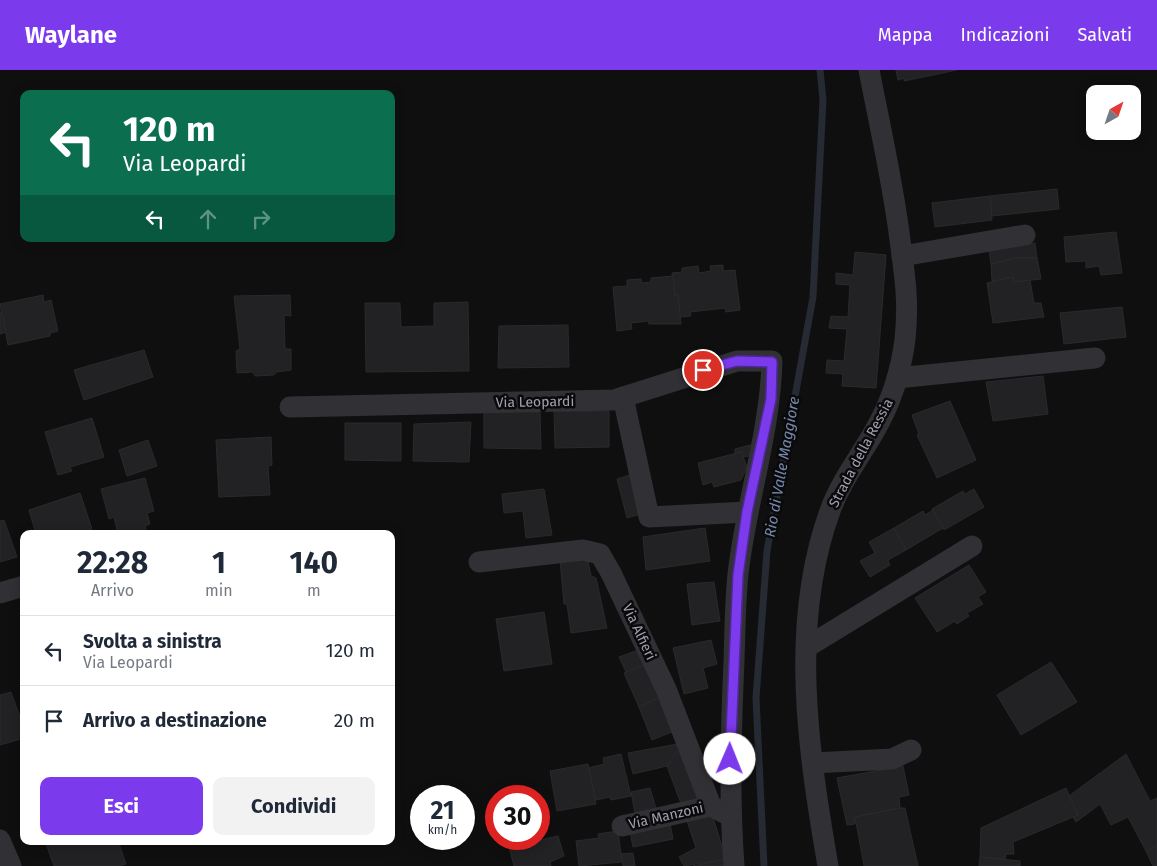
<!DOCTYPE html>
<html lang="it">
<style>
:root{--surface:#fff;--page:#f2f2f3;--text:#1f2937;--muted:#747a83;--line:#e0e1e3;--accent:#7c3aed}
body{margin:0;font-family:"Fira Sans",sans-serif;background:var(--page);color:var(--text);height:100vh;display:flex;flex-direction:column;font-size:19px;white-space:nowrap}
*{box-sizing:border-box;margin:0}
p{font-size:16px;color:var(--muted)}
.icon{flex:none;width:28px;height:28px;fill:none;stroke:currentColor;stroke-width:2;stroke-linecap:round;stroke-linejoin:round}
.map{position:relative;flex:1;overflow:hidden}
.drawer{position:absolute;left:20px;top:460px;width:375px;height:315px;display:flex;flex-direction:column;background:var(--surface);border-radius:10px;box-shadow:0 2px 12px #0003}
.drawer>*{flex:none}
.guide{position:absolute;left:20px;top:20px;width:375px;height:152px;border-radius:10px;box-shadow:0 2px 12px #0003;background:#0b6e4f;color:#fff;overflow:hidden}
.needle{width:32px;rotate:40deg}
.tools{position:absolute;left:1086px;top:15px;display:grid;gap:10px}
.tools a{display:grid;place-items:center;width:55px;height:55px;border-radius:10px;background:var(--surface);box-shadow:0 2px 12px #0003;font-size:25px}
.speed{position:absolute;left:410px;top:715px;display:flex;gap:10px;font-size:25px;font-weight:700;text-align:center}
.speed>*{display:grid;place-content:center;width:65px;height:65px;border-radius:50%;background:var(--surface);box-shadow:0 2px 12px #0003;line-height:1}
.speed small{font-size:12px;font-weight:400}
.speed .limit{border:8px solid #d22;background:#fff;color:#111}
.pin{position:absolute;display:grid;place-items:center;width:42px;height:42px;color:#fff;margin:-21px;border:2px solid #fff;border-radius:50%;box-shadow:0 1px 5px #0007}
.me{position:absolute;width:55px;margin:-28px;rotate:1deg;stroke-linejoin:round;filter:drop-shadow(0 0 4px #0008)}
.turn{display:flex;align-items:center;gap:18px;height:105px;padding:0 20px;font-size:22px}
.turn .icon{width:65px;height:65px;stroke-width:2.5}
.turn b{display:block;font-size:35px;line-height:42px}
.lanes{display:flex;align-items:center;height:48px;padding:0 20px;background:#0003;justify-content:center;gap:25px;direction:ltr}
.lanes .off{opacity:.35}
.eta{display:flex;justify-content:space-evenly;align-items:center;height:85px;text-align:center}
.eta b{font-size:30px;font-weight:700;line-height:35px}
.action{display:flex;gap:10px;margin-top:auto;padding:10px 20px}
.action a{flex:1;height:58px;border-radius:10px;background:var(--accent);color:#fff;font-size:20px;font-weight:700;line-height:58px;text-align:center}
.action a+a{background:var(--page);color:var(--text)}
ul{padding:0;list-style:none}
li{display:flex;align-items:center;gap:15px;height:70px;padding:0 20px;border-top:1px solid var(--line)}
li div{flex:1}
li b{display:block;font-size:19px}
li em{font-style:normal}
header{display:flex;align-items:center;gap:30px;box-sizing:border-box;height:70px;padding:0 25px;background:var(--accent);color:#fff}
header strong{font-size:24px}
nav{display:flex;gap:28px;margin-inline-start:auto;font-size:18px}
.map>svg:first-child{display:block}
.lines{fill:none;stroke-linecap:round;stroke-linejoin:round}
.stream{stroke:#262a33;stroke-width:7}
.building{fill:#222224;stroke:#2a292c}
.minor{stroke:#303035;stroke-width:21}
.route-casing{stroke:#51269a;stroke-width:12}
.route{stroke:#7c3aed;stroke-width:9}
.labels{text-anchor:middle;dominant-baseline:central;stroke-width:5;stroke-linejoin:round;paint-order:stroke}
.street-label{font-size:14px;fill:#a0a1b1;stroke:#0a0a0b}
.water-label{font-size:15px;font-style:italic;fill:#7687ad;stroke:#0a0a0b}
</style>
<header>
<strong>Waylane</strong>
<nav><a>Mappa</a><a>Indicazioni</a><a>Salvati</a></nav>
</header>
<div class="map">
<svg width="1157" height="796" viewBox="0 0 1157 796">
<rect width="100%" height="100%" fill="#0f0f10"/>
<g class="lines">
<polyline class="stream" points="764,796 756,628 767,481 813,227 823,30 820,0"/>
</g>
<g class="building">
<polygon points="896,0 957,0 904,11 904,8 898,10"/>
<polygon points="1057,119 1059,139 992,146 990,126"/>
<polygon points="990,126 992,150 935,157 932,133"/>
<polygon points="1116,162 1122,203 1101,205 1099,196 1086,198 1086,191 1066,192 1064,167"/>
<polygon points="1035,173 1037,188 1015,188 991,194 989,181"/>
<polygon points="855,182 886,185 876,318 842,316 843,304 826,303 827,290 844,291 847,259 829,258 831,246 848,247 850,215 836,214 836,203 853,205"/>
<polygon points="1015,188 1037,188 1041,209 1014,212 1013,207 992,211 991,194"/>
<polygon points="723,195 723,201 735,200 740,240 726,242 725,238 690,242 691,246 680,247 678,225 675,226 672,203 682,202 682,198 698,196 699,203 711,201 710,196"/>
<polygon points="673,206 675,226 678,225 681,254 649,254 648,251 631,253 632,259 617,261 613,217 627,216 627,210 641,209 642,213 651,212 651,208"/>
<polygon points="1013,207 1014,212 1030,210 1034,233 1041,233 1044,247 993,253 987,213"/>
<polygon points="43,225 44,232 51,230 58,261 50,263 50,266 8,275 0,234"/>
<polygon points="290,225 291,246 284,245 285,279 291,279 291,300 276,302 274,305 255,306 253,302 237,303 236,281 240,279 234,226"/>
<polygon points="468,232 469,301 366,302 365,233 400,233 401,257 434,256 434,233"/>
<polygon points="1122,237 1126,267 1064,274 1060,243"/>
<polygon points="0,242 2,242 6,262 0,264"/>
<polygon points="568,255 569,297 498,298 499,256"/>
<polygon points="144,280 153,307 84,330 74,300"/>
<polygon points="1043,306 1048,344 993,351 986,312"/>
<polygon points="950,331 976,390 937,408 917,365 919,364 912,345"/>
<polygon points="484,341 540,342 541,379 484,378"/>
<polygon points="554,341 609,341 609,377 555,378"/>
<polygon points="92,348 104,387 70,397 72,401 58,405 45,362"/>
<polygon points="471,352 469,392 413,391 414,354"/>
<polygon points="345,353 401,353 401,391 345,390"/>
<polygon points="271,367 272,395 268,396 270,425 219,427 216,370"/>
<polygon points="148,370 157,396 127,406 119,380"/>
<polygon points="758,373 754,385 743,387 741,382 735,383 735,379"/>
<polygon points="741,382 747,397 741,410 714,417 712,412 703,415 698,393"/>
<polygon points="633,404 644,443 627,448 617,409"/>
<polygon points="145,408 154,441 147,443 150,454 145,456 147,464 118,464 114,447 109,449 101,419"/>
<polygon points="544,419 552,465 526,468 523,441 504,443 502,424"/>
<polygon points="974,419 984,437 944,460 932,439 963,421 965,424"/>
<polygon points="80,423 92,459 74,464 36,464 29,440"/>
<polygon points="933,440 943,458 906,480 894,458 923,441 925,445"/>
<polygon points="4,450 17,487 0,492 0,451"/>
<polygon points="705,458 710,491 646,500 643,467"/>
<polygon points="894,458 906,480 888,490 890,495 870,507 860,491 875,483 869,472"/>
<polygon points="587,486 591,506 596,508 607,558 571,563 567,534 564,534 560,490"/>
<polygon points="969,495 986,522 978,527 983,534 967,543 969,546 957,554 955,551 937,562 915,528"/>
<polygon points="714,512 720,551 692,555 687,514"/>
<polygon points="544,542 552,594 504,601 496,549"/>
<polygon points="711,570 717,594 703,598 708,618 684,624 673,578"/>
<polygon points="641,579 648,594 626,602 619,587"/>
<polygon points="1051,592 1077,632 1021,665 997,625"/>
<polygon points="650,593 664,625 639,637 624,603"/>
<polygon points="11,622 24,658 24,668 0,675 0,625"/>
<polygon points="664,625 679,659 652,670 639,637"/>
<polygon points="683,673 667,696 633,704 628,683"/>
<polygon points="683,673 704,729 683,739 667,696"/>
<polygon points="621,684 631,726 611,730 610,727 596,730 588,698 604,694 603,688"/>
<polygon points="1126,684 1150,731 1157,728 1157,775 1146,781 1128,747 1111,755 1100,734 1076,752 1073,747 1078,745 1069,726"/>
<polygon points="588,694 596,734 557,741 550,701"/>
<polygon points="903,696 909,725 899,727 900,738 855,747 855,754 847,755 837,708"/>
<polygon points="650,718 657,742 636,748 631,722"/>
<polygon points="1066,718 1078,745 1013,772 1014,784 1006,784 1005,789 980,787 981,758"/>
<polygon points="900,738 905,738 918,796 864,796 855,747"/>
<polygon points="711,741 726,789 684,796 679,787 696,778 686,748"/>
<polygon points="669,748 673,769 633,777 629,757"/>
<polygon points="618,761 622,792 579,796 576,771 599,768 598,764"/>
<polygon points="558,766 564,786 550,792 551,796 514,796 509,777"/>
<polygon points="45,771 118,771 126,794 119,796 54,796"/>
<polygon points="1157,775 1157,796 1153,796 1146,781"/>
<polygon points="633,783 635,796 623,796 621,784"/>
<polygon points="980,787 1020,791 1020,796 979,796"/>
<polygon points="726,789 727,796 693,796"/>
</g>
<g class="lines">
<g class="minor">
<polyline points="902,186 1025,165"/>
<polyline points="897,308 1095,288"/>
<polyline points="623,327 649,447 747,442"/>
<path d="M290 337 614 330 737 291H772C770 364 746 432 738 504 735 533 735 563 734 591 731 660 729 728 734 796"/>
<polyline points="479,492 583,480 600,484 611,503 666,619 711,736 730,746"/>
<polyline points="0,523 24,516"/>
<polyline points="807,577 972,476"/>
<polyline points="813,693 892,689 911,680"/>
<polyline points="622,756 711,736"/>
<polyline points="0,770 11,796"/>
<path d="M828 796C808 680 789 554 830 441 840 413 859 388 874 362 891 333 901 302 905 269 909 232 905 207 900 170 893 113 880 57 869 0"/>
</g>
</g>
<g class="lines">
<g class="route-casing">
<polyline id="route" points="703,300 737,291 772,292 771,329 747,442 738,505 730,689"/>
</g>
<use href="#route" class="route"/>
</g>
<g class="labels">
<g class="street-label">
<text transform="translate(535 332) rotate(-1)">Via Leopardi</text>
<text transform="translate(861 383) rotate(-62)">Strada della Ressia</text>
<text transform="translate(639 562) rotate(65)">Via Alfieri</text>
<text transform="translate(666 746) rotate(-13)">Via Manzoni</text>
</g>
<g class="water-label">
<text transform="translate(782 397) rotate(-80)">Rio di Valle Maggiore</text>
</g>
</g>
</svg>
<div class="tools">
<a><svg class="needle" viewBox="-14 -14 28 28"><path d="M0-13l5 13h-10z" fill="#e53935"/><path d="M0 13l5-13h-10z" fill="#747a83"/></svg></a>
</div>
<div class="speed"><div>21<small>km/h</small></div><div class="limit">30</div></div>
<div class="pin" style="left:703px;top:300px;background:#d93025"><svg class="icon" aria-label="arrive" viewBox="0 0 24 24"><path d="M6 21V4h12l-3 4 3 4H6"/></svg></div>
<svg class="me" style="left:730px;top:689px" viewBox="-20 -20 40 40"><circle r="19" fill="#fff"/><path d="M0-13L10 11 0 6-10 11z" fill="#7c3aed"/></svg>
<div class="guide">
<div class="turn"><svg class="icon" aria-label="left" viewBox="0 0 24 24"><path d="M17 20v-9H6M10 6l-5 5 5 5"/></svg><div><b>120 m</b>Via Leopardi</div></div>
<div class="lanes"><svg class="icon" aria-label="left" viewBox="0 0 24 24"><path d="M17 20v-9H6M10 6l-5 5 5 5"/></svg><svg class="icon off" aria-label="ahead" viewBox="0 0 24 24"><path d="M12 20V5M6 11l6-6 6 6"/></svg><svg class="icon off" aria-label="right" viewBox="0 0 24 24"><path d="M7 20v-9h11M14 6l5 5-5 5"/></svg></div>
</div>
<section class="drawer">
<div class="eta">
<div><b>22:28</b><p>Arrivo</p></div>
<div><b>1</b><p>min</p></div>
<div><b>140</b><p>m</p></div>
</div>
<ul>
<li><svg class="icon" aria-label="left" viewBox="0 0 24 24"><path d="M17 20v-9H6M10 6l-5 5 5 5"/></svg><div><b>Svolta a sinistra</b><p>Via Leopardi</p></div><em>120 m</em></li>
<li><svg class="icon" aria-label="arrive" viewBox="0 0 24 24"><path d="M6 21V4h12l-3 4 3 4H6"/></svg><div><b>Arrivo a destinazione</b></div><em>20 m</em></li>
</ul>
<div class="action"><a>Esci</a><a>Condividi</a></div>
</section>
</div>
